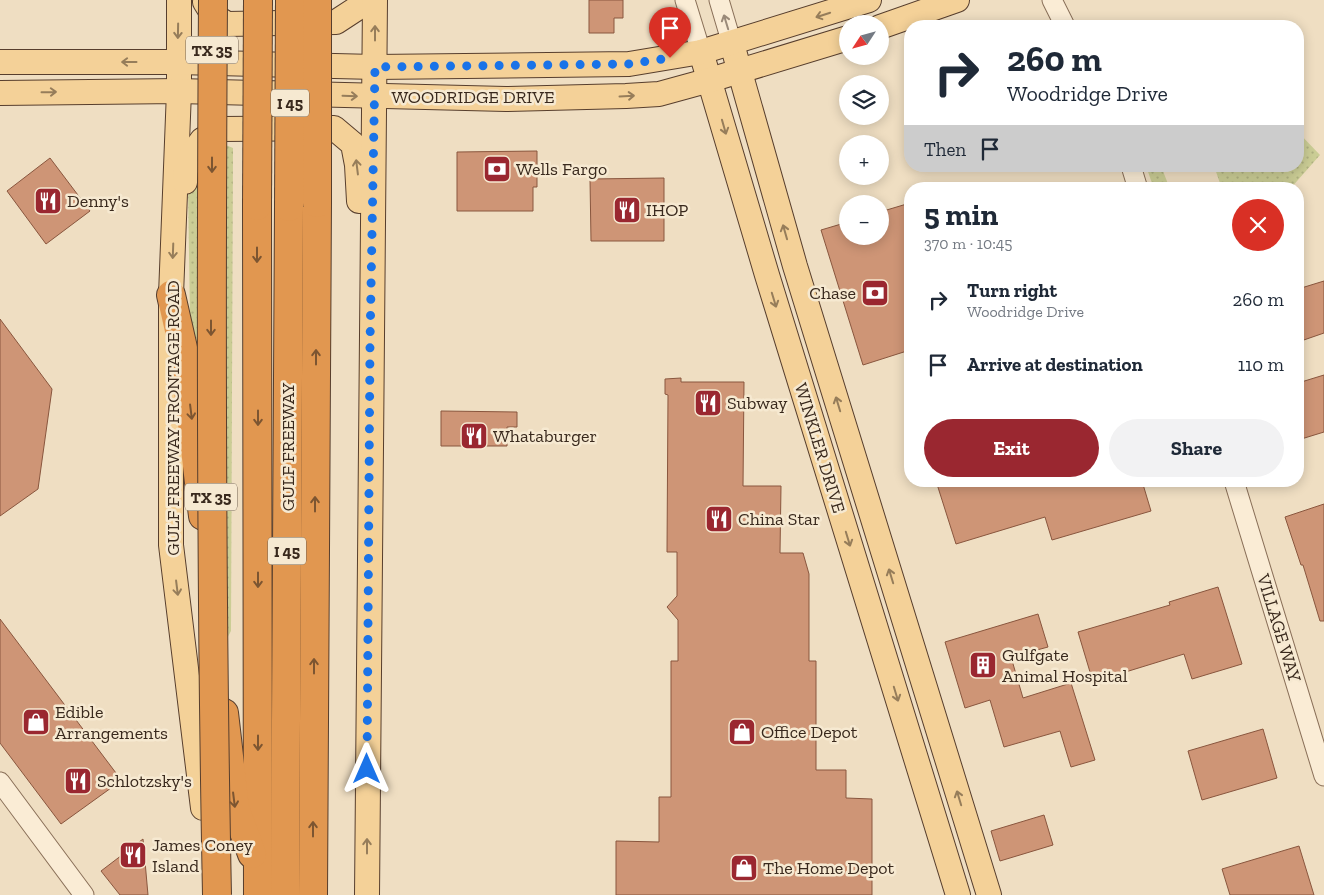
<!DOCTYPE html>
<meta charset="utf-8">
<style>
:root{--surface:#fff;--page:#f2f2f3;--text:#1f2937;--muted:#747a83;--accent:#9a2730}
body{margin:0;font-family:"Zilla Slab",serif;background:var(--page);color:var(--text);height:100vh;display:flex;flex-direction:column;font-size:19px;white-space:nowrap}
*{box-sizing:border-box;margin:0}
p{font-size:16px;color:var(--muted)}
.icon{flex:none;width:28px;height:28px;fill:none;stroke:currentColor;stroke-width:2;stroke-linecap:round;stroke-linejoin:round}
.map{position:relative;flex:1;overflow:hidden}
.side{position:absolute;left:904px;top:182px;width:400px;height:305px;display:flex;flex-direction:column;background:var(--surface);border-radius:20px;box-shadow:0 2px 12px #0003}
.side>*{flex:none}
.banner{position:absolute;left:904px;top:20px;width:400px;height:152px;border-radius:20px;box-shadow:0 2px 12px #0003;background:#fff;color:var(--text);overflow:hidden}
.needle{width:32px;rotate:234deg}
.buttons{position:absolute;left:839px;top:15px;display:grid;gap:10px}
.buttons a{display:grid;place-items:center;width:50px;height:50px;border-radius:50%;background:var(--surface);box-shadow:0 2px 12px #0003;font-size:25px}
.pin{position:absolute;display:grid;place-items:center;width:42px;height:42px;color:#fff;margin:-51px -21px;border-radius:50% 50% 50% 0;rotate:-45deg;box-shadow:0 0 5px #0007}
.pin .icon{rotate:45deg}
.me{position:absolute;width:55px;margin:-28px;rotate:0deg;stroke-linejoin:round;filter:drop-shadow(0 0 4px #0008)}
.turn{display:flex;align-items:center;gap:18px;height:105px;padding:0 20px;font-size:22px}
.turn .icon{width:65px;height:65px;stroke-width:2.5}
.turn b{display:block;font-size:35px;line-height:42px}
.then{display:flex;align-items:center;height:48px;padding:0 20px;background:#0003;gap:10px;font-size:19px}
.round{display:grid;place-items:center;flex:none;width:52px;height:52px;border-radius:26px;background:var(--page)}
.head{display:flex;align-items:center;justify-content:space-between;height:85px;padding:0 20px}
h1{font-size:30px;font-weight:800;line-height:38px}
.button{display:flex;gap:10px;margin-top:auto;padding:10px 20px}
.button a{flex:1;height:58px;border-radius:30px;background:var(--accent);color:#fff;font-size:20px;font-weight:800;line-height:58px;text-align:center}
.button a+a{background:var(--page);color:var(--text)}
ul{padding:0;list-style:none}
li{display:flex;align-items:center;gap:15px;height:65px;padding:0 20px}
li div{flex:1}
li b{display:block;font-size:19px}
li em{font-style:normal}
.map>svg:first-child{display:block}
.grass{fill:url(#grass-dots)}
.building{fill:#ce9576;stroke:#89563e}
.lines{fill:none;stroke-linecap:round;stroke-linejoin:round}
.minor-casing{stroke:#896f58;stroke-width:21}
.major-casing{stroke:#573e2d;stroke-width:26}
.highway-casing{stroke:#573e2d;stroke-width:30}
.minor{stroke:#faecd5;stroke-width:19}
.major{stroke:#f4d198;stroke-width:24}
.highway{stroke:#e19750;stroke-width:28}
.highway-bridge-casing{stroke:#573e2d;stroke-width:30;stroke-linecap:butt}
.highway-bridge{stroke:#e19750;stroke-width:28}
.oneway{stroke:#967d5a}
.oneway2{stroke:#9a8a79}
.oneway3{stroke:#7c5531}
.route{stroke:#1a73e8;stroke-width:9;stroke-dasharray:0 16.2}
.labels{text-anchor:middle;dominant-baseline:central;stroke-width:5;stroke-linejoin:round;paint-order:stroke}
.shield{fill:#f6e9d1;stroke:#726353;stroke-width:1}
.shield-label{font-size:16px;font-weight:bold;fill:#39291d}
.street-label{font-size:18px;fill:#39291d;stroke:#f6e9d1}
.poi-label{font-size:18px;fill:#39291d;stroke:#f6e9d1;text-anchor:start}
</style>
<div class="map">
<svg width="1324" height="895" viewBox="0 0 1324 895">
<defs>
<pattern id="grass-dots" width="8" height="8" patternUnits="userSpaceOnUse" patternTransform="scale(1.25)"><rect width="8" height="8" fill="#cbcd95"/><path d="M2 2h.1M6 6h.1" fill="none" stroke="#afb080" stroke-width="1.8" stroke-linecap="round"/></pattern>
</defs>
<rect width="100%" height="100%" fill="#efdec2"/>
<g class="grass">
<polygon points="1298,132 1320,155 1290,189 1222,189 1214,166 1298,166"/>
<polygon points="216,141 233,148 231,631 225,642 190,319 188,187"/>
<polygon points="1146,166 1161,166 1170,189 1154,189"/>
</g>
<g class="building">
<polygon points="589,0 623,0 623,18 614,18 614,33 589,33"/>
<polygon points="537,151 537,187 533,187 533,211 457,211 457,152"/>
<polygon points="50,158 90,211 46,244 7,191"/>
<polygon points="664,178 664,241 591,241 590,179"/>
<polygon points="910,203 910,350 863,365 821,230 848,222 848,236 880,236 880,212"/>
<polygon points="1324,281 1324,333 1298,342 1298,289"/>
<polygon points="0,319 52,389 38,489 0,516"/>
<polygon points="1324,375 1324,432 1298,440 1298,383"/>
<polygon points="681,378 681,382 744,382 743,486 781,486 780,553 803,553 809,574 809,661 816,661 816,770 846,770 846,798 872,799 872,895 616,895 616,841 659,842 659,797 671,797 671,661 678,661 678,620 667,607 677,596 677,552 667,552 668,395 665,394 665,379"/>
<polygon points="441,411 517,412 517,427 507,427 507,446 441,446"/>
<polygon points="936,481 1142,481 1151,511 1052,540 1045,517 956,544"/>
<polygon points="1324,504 1324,621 1320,621 1303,565 1301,565 1285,517"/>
<polygon points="1218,587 1242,664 1192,679 1184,654 1093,682 1078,632 1170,605 1169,602"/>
<polygon points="1038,614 1048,647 1011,657 1023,698 1071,683 1095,760 1071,767 1060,731 1004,747 990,700 965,708 945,642"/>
<polygon points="0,619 116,773 111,788 61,824 0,743"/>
<polygon points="1263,729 1277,778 1202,800 1188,751"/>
<polygon points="1044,815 1053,845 1000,861 991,831"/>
<polygon points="143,839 148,895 120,895 101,871"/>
<polygon points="1299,846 1314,895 1230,895 1222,869"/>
</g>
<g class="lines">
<g class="minor-casing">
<g id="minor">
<polyline points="685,0 701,52"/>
<polyline points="719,0 732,44"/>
<polyline points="1052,0 1065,26"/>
<polyline points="1131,166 1138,189"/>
<polyline points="1234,481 1324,776"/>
<polyline points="0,782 84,895"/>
</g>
</g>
<g class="major-casing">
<g id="major">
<polyline points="179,0 179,91 171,295 171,545 203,808"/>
<polyline points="205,2 213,15 227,24 336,22 359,7 363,0"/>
<polyline points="880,27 957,0"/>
<polyline points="732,44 795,266 989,895"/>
<polyline points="701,52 767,275 958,895"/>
<polyline points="0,62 178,62 375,67 629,64 701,52 869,0"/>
<polyline points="0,93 179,91 506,99 626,96 659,94 710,80 848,38"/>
<polyline points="185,182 186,170 192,154 202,140 222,129 334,128 353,144 357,165 359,201"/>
<polyline points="367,895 375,0"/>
</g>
</g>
<g class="highway-casing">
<g id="highway">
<polyline points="257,206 258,895"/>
<polyline points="171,295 183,348 203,516"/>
<polyline points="224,713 235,808 252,854"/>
<polyline points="285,895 289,207"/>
<polyline points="313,895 317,203"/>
</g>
</g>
<use href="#minor" class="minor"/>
<use href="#major" class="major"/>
<use href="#highway" class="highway"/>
<g class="highway-bridge-casing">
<g id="highway-bridge">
<path d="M213 0C211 298 211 597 217 895"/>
<polyline points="317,203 317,0"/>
<polyline points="257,206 258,0"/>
<polyline points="289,207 290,0"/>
</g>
</g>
<use href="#highway-bridge" class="highway-bridge"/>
</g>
<defs><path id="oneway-shaft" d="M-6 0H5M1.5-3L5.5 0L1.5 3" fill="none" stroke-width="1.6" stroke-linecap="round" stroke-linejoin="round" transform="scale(1.25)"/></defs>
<g class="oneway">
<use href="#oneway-shaft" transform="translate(823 15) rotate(162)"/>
<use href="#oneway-shaft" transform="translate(178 31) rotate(91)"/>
<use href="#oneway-shaft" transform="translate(375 33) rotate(-90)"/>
<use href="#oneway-shaft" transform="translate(129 62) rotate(-180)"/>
<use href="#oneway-shaft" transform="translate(49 92) rotate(-1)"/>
<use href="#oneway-shaft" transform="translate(350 96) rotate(2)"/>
<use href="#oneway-shaft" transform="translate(627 96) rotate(-3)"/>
<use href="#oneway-shaft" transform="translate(724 127) rotate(74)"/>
<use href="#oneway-shaft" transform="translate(357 167) rotate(-97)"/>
<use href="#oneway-shaft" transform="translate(785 232) rotate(-106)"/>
<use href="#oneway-shaft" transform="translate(173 251) rotate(92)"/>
<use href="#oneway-shaft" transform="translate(774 300) rotate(73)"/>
<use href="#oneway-shaft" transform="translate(838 404) rotate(-107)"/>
<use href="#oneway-shaft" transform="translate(848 539) rotate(73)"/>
<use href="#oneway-shaft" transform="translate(891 576) rotate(-107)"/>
<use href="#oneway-shaft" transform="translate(177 588) rotate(83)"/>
<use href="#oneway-shaft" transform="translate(896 694) rotate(73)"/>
<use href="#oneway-shaft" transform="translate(959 798) rotate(-107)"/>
<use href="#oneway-shaft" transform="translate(367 846) rotate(-90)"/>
</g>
<use class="oneway2" href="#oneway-shaft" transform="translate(726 22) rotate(-107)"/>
<g class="oneway3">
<use href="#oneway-shaft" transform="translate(212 165) rotate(90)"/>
<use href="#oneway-shaft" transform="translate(257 255) rotate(90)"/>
<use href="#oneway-shaft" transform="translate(211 328) rotate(90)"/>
<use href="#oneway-shaft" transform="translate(316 357) rotate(-90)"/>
<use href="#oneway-shaft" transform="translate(191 412) rotate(83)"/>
<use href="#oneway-shaft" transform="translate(258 418) rotate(90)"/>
<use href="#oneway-shaft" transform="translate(315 504) rotate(-90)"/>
<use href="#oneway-shaft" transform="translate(258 580) rotate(90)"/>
<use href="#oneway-shaft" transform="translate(314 666) rotate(-90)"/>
<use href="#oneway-shaft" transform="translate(258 743) rotate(90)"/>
<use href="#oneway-shaft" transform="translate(234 800) rotate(83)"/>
<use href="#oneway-shaft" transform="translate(313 829) rotate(-90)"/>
</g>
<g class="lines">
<polyline class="route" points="367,769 370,344 375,67 628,64 670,58"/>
</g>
<defs>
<g id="bank-square" transform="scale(1.4375)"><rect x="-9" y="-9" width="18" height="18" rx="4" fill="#9a2730" stroke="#f6e9d1"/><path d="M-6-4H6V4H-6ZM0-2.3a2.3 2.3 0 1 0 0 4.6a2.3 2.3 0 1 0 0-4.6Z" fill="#fff"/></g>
<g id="restaurant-square" transform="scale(1.4375)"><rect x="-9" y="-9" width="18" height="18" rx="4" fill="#9a2730" stroke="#f6e9d1"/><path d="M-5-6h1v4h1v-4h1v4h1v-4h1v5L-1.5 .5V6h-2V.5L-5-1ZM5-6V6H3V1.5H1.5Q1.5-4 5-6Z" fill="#fff"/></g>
<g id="building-square" transform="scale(1.4375)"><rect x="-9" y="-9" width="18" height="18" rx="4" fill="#9a2730" stroke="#f6e9d1"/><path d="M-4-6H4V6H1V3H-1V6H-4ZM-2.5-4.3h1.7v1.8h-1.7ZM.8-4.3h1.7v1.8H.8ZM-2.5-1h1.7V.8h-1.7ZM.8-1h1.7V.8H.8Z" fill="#fff"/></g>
<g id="shop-square" transform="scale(1.4375)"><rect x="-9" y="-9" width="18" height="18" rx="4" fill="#9a2730" stroke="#f6e9d1"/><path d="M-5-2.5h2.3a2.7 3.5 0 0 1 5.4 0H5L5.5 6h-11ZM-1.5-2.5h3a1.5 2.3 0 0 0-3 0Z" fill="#fff"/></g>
</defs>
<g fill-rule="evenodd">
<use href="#bank-square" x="497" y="169"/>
<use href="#restaurant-square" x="48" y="201"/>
<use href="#restaurant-square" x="627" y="210"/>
<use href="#bank-square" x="875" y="293"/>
<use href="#restaurant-square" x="708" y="403"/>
<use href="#restaurant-square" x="474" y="436"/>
<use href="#restaurant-square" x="719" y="519"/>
<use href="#building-square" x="983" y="665"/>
<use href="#shop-square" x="36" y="722"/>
<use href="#shop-square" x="742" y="732"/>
<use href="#restaurant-square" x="78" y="781"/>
<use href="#restaurant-square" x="133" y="855"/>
<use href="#shop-square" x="744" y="868"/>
</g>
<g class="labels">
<g class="shield">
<rect x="186" y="36.5" width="52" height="27" rx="4"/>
<rect x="271" y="89.5" width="38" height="27" rx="4"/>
<rect x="185" y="483.5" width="52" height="27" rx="4"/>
<rect x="268" y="537.5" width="38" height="27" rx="4"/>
</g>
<g class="shield-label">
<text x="212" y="50">TX 35</text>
<text x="290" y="103">I 45</text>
<text x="211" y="497">TX 35</text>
<text x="287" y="551">I 45</text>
</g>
<g class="street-label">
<text x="473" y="97">WOODRIDGE DRIVE</text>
<text transform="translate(173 418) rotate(-90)">GULF FREEWAY FRONTAGE ROAD</text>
<text transform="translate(288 447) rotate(-90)">GULF FREEWAY</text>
<text transform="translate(820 448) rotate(73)">WINKLER DRIVE</text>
<text transform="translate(1279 628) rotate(73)">VILLAGE WAY</text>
</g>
<g class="poi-label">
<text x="516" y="169">Wells Fargo</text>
<text x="67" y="201">Denny's</text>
<text x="646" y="210">IHOP</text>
<text x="856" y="293" text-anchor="end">Chase</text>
<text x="727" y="403">Subway</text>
<text x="493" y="436">Whataburger</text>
<text x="738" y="519">China Star</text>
<text x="1002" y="655">Gulfgate<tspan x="1002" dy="21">Animal Hospital</tspan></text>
<text x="55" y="712">Edible<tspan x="55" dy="21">Arrangements</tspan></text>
<text x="761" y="732">Office Depot</text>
<text x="97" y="781">Schlotzsky's</text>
<text x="152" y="845">James Coney<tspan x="152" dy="21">Island</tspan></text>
<text x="763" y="868">The Home Depot</text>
</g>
</g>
</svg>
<div class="buttons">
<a><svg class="needle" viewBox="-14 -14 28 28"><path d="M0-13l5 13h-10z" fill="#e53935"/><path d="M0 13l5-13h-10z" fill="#747a83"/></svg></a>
<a><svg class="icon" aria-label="layers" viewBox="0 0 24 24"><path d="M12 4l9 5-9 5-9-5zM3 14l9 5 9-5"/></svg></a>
<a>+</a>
<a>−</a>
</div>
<div class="pin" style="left:670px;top:58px;background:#d93025"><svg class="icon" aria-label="arrive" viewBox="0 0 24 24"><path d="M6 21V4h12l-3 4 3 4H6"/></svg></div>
<svg class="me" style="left:367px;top:769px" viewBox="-20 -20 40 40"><path d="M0-17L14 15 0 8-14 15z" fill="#1a73e8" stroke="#fff" stroke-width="4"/></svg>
<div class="banner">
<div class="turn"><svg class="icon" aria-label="right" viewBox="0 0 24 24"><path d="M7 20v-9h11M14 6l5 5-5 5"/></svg><div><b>260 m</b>Woodridge Drive</div></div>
<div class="then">Then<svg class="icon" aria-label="arrive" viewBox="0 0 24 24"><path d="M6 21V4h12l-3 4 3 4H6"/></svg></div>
</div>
<section class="side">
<div class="head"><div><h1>5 min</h1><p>370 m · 10:45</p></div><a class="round" style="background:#d93025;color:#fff"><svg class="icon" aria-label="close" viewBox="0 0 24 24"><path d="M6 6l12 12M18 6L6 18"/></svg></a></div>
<ul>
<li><svg class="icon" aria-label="right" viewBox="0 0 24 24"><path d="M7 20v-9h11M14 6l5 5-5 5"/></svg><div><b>Turn right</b><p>Woodridge Drive</p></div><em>260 m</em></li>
<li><svg class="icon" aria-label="arrive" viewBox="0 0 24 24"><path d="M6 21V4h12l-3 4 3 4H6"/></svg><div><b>Arrive at destination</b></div><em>110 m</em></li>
</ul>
<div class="button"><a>Exit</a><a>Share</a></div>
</section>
</div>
